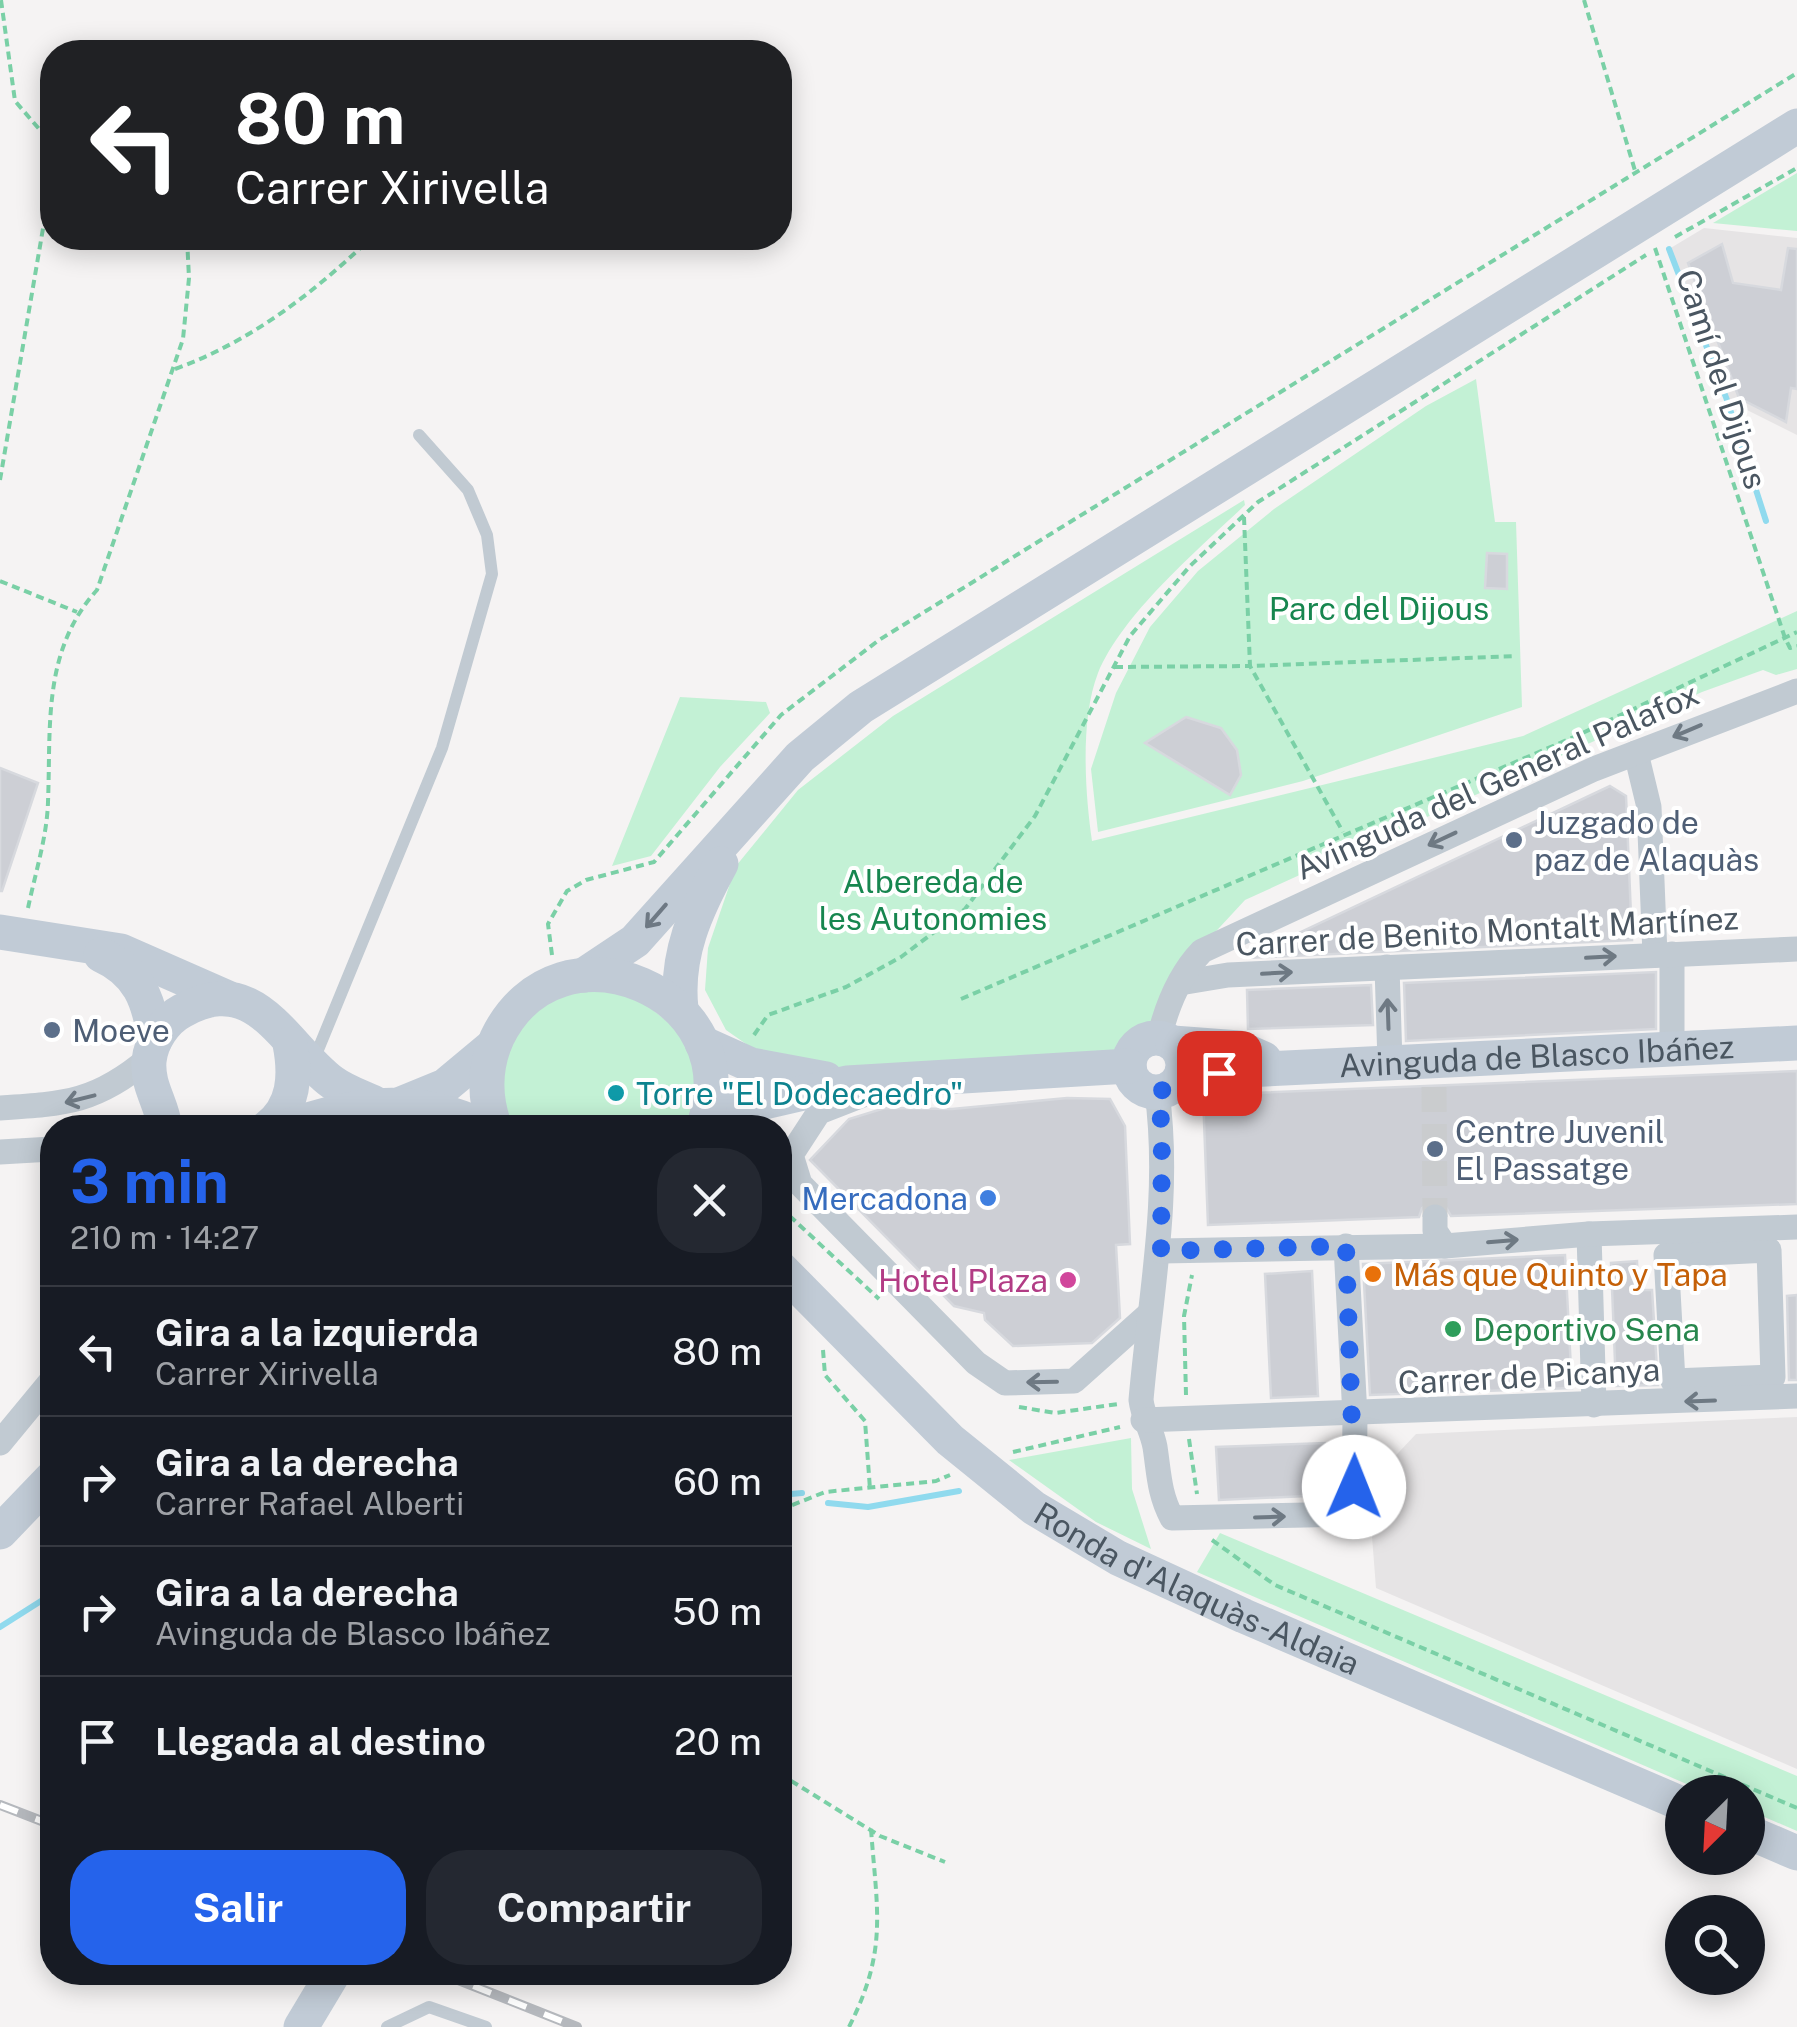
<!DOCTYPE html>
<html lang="es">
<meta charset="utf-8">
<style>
:root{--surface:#171b24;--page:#242831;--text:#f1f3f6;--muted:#9ea1a6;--line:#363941;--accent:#2563eb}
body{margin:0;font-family:"Public Sans",sans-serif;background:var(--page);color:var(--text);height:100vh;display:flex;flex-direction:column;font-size:38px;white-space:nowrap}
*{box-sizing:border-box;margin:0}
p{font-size:32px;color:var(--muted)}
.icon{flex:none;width:55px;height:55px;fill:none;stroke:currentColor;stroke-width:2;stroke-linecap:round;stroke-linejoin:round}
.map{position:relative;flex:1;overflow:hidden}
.sheet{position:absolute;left:40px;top:1115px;width:752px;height:870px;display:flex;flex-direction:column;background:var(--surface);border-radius:40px;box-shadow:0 5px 25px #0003}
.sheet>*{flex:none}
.banner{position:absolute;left:40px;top:40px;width:752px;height:210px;border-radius:40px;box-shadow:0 5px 25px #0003;background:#202124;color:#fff;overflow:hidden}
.needle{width:65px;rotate:204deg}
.controls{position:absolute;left:1665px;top:1775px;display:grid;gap:20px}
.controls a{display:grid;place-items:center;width:100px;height:100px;border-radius:50%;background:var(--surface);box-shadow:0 5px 25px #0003;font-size:50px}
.pin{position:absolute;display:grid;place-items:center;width:85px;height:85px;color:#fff;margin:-42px;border-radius:20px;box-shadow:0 5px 15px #0006}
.me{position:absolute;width:110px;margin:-55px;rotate:1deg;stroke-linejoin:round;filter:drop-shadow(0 0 8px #0008)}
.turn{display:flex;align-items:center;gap:35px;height:210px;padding:0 30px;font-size:45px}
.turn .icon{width:130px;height:130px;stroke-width:2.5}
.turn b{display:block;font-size:70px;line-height:85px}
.round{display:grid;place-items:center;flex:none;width:105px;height:105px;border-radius:40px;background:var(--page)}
.head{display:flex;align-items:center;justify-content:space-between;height:170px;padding:0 30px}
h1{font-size:60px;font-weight:700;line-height:75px;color:var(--accent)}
.cta{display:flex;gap:20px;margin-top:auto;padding:20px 30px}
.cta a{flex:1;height:115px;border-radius:40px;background:var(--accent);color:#fff;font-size:40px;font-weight:700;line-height:115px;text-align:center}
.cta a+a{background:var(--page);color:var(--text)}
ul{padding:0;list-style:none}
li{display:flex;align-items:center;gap:30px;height:130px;padding:0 30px;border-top:2px solid var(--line)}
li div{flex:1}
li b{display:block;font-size:38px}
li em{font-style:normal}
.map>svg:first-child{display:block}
.education{fill:#e6e4e5}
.green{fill:#c3f1d5}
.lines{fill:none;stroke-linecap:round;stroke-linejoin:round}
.stream{stroke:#90daee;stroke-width:6}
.building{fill:#cdcfd5;stroke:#d7d9de;stroke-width:2.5}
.street-tunnel{stroke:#caccce;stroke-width:25;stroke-dasharray:25 12;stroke-linecap:butt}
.path{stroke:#7ad0a6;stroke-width:4;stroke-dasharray:8 5;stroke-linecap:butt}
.lane{stroke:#c1cad2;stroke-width:12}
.street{stroke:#c1cad2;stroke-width:25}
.secondary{stroke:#c1cbd6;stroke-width:35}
.rail-casing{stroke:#b5b8bd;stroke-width:10}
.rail{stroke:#fff;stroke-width:6;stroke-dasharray:19;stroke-linecap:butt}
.oneway{stroke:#6e7983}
.oneway2{stroke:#6e7984}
.route{stroke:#2563eb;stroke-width:18;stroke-dasharray:0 32.4}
.service-dot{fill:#5c6f8a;stroke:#fff;stroke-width:4}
.culture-dot{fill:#0f9aa8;stroke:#fff;stroke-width:4}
.shop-dot{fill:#3f7fe0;stroke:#fff;stroke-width:4}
.food-dot{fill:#e8710a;stroke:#fff;stroke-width:4}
.hotel-dot{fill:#d1479c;stroke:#fff;stroke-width:4}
.leisure-dot{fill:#2e9e5b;stroke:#fff;stroke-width:4}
.labels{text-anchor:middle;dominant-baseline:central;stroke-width:8;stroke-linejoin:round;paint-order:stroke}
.street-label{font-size:32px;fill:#4a5661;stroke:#fff}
.park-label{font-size:32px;fill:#17864f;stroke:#fff}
.service-label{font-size:32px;fill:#4e5e75;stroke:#fff;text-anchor:start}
.culture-label{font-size:32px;fill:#0d838f;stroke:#fff;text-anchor:start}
.shop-label{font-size:32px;fill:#366cbe;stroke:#fff;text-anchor:end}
.food-label{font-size:32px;fill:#c56008;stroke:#fff;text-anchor:start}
.hotel-label{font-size:32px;fill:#b23c85;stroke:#fff;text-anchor:end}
.leisure-label{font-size:32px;fill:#27864d;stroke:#fff;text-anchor:start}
</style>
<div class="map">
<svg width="1797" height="2027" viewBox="0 0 1797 2027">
<rect width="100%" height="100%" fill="#f5f3f3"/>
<g class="education">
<polygon points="1704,228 1797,238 1797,435 1727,400 1669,249"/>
<polygon points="1797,1417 1797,1769 1376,1588 1368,1485 1416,1434"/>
</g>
<g class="green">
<polygon points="1797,173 1797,231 1713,223"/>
<polygon points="1476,379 1495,522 1516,522 1522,707 1303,781 1098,832 1091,769 1116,693 1150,627 1198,571 1274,509 1426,406"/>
<path d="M1244 500 1245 505C1199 549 1123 613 1098 673 1080 719 1085 793 1092 841L1523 736 1797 611V669L1776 675 1763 670 1702 692 1245 900 1182 968 1155 1027C1138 1033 1123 1037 1119 1056L846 1073 766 1058 726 1030 705 990 708 948 736 866 798 790 893 716Z"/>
<polygon points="680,697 766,702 770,713 720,767 651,856 612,866"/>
<path d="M586 989 632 993 685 1036 696 1080 687 1127 513 1128C494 1089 504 1032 541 1005 552 997 573 994 586 989Z"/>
<polygon points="1131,1438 1132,1489 1151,1549 1096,1522 1009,1460"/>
<polygon points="1220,1533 1797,1776 1797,1831 1748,1810 1748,1792 1705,1792 1197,1572"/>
</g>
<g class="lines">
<g class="stream">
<polyline points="1669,249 1727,400 1766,521"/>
<polyline points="780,1495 802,1493"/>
<polyline points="828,1503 868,1507 959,1491"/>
<polyline points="0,1627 52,1594"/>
</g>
</g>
<g class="building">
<polygon points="1722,244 1733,283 1781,290 1788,248 1797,249 1797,389 1791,388 1786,422 1739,398 1688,263"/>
<polygon points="1487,553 1507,554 1507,589 1485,588"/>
<polygon points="1186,717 1221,728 1237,750 1241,775 1230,795 1145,743"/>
<polygon points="0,768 38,783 2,891 0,891"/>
<polygon points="1610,786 1626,796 1632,940 1246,958"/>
<polygon points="1656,972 1656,1029 1406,1041 1404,983"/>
<polygon points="1371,985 1373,1025 1248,1029 1247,990"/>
<polygon points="1797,1071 1797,1204 1451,1216 1444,1204 1434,1201 1422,1208 1419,1217 1208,1225 1203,1095"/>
<polygon points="1067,1098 1110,1099 1125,1126 1130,1244 1116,1245 1120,1318 1092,1343 1013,1346 985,1320 984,1313 954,1306 810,1160 849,1119 885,1108 952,1109"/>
<polygon points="1565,1255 1572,1388 1370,1395 1363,1264"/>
<polygon points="1637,1261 1638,1290 1652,1290 1658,1385 1616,1386 1611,1263"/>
<polygon points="1312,1271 1318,1396 1271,1398 1265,1274"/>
<polygon points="1797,1295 1797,1380 1789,1380 1787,1296"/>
<polygon points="1325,1443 1327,1495 1219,1500 1216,1447"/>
</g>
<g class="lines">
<polyline class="street-tunnel" points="1434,1087 1435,1217"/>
<g class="path">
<polyline points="1,0 15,101 52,144"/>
<polyline points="1584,0 1636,174"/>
<polyline points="1675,237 1797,168"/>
<polyline points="1655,248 1785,638 1790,648 1797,646"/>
<path d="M175 369C252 341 312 294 371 238"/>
<polyline points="0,480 52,176"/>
<polyline points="1244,517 1250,666 1516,656"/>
<polyline points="0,581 77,612"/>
<polyline points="1115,667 1250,666 1343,832"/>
<path d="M28 908C35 874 47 837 48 802 51 726 42 651 97 590L183 339 189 278 187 238"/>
<polyline points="552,955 548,924 567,891 586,880 654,862 781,715 879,640 1797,73"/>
<polyline points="961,999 1574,737 1797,632"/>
<polyline points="754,1035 768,1015 846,987 901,957 965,909 1035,816 1130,636 1190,566 1258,502 1646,255"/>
<polyline points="780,1207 879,1299"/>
<polyline points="823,1350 825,1375 865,1421 870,1489"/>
<polyline points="1186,1395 1184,1316 1192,1275"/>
<polyline points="1019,1407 1055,1413 1118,1404"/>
<polyline points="1189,1439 1197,1494"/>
<polyline points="1013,1452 1120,1427"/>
<polyline points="780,1510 825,1492 936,1481 950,1475"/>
<polyline points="1212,1540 1275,1585 1797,1808"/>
<polyline points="780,1774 880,1836 945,1862"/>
<path d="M849 2027C888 1950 877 1912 871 1829"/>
</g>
<g class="lane">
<polyline points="313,1062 442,748 492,574 487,535 468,490 419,435"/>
<polyline points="387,2027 429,2007 486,2027"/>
</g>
<g class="street">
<polyline points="1636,753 1649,807 1655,955"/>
<polyline points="1672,954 1672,1050"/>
<polyline points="1387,967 1390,1062"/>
<polyline points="1180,983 1228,975 1797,949"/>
<path d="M1159 1038C1167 1005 1179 975 1202 951L1594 769 1797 691"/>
<polyline points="878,1089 819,1112 791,1155 800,1184 976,1363 1005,1383 1074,1381 1149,1314"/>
<path d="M1157 1092C1171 1197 1150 1296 1141 1400 1143 1417 1152 1430 1155 1447 1159 1473 1159 1494 1172 1518L1354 1514 1355 1416 1346 1246"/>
<path d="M0 1108C66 1104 97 1102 149 1058"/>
<polyline points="0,1152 52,1149"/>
<polyline points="1435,1217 1435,1231 1445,1246"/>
<polyline points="1589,1234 1594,1405"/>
<polygon points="1769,1250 1773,1377 1673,1381 1666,1255"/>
<polyline points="1161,1251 1445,1246 1589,1234 1797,1227"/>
<polyline points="1143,1420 1797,1396"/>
<polyline points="0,1443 52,1380"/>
</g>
<g class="secondary">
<polyline points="0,932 121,951 228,998"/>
<path d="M101 955C139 972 149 1000 155 1040"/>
<polyline points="584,975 635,941 800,757 861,707 1797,126"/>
<path d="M681 1009C675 955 696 910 721 864"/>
<circle cx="1156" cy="1065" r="27"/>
<polyline points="702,1043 751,1065 826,1079"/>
<polyline points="1173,1043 1239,1048 1264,1059"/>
<path id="s1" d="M1182 1073 1797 1043"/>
<polyline points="401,1104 445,1086 493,1046"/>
<polyline points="707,1115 847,1083 1129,1066"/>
<path d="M165 1128C162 1103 147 1087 149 1061 151 1041 165 1020 182 1011 256 969 283 1045 332 1082 344 1091 361 1097 374 1103"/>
<path d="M267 1128C295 1107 296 1075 290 1044"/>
<path d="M283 1128C357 1103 412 1093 486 1128"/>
<path d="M495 1128C484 1098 484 1067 497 1038 558 911 753 993 703 1128"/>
<path id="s2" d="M780 1268 950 1440 1034 1508 1118 1558 1244 1616 1682 1804"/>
<polyline points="0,1532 52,1478"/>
<polyline points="1748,1832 1797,1853"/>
<polyline points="301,2027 334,1972"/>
</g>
<g class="rail-casing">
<g id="rail">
<polyline points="0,1805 52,1825"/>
<polyline points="438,1972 577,2027"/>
</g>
</g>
<use href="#rail" class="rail"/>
</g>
<defs><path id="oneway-shaft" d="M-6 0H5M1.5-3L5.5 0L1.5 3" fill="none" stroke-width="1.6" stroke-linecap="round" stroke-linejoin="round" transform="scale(2.5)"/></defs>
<g class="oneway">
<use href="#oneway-shaft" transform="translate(1687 731) rotate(157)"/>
<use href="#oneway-shaft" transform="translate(1442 839) rotate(155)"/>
<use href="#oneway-shaft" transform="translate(1601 957) rotate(-3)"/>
<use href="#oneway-shaft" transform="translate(1277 973) rotate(-3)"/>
<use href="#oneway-shaft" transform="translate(1388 1014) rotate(-92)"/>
<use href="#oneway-shaft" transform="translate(80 1099) rotate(166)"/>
<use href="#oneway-shaft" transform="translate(1503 1241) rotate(-5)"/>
<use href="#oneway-shaft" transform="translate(1042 1382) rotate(179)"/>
<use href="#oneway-shaft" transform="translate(1700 1401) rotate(178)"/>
<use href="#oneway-shaft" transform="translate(1270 1517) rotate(-2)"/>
</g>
<use class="oneway2" href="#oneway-shaft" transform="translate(656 916) rotate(131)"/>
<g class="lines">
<polyline class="route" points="1219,1073 1182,1073 1174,1086 1157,1092 1162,1127 1161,1251 1346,1246 1354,1487"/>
</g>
<g class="service-dot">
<circle cx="1514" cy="840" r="10"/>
<circle cx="52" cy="1030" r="10"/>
<circle cx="1435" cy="1149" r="10"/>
</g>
<circle class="culture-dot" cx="616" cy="1093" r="10"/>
<circle class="shop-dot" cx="988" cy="1198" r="10"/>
<circle class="food-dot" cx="1373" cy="1274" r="10"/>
<circle class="hotel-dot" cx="1068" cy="1280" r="10"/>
<circle class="leisure-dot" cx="1453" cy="1329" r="10"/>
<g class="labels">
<g class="street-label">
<text transform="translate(1722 379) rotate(72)">Camí del Dijous</text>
<text transform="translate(1497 781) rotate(-24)">Avinguda del General Palafox</text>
<text transform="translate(1487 931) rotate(-3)">Carrer de Benito Montalt Martínez</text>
<text stroke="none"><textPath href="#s1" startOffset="355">Avinguda de Blasco Ibáñez</textPath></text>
<text transform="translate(1529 1376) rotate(-3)">Carrer de Picanya</text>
<text stroke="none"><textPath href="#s2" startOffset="532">Ronda d'Alaquàs-Aldaia</textPath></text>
</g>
<g class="park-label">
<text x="1379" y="608">Parc del Dijous</text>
<text x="933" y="881">Albereda de<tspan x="933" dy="37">les Autonomies</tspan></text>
</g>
<g class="service-label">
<text x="1534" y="822">Juzgado de<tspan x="1534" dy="37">paz de Alaquàs</tspan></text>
<text x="72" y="1030">Moeve</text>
<text x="1455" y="1131">Centre Juvenil<tspan x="1455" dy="37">El Passatge</tspan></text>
</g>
<g class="culture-label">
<text x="636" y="1093">Torre "El Dodecaedro"</text>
</g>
<g class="shop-label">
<text x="968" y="1198">Mercadona</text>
</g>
<g class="food-label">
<text x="1393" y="1274">Más que Quinto y Tapa</text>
</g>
<g class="hotel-label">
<text x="1048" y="1280">Hotel Plaza</text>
</g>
<g class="leisure-label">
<text x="1473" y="1329">Deportivo Sena</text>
</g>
</g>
</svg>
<div class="controls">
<a><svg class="needle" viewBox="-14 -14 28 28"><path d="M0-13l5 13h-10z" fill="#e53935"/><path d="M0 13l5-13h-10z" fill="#9ea1a6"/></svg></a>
<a><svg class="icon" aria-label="search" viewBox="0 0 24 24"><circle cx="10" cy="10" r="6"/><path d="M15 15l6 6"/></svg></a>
</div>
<div class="pin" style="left:1219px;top:1073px;background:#d93025"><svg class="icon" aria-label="arrive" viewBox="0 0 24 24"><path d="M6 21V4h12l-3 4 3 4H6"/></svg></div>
<svg class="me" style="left:1354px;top:1487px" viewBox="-20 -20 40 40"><circle r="19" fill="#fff"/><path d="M0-13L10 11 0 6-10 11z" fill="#2563eb"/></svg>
<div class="banner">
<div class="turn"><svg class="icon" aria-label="left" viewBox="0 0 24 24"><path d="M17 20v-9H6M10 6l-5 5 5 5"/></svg><div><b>80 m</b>Carrer Xirivella</div></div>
</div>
<section class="sheet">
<div class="head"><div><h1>3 min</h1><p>210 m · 14:27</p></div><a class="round"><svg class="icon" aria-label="close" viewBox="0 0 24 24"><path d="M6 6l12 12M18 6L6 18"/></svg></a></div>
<ul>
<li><svg class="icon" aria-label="left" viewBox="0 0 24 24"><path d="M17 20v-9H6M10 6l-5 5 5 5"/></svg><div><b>Gira a la izquierda</b><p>Carrer Xirivella</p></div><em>80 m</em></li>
<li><svg class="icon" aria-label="right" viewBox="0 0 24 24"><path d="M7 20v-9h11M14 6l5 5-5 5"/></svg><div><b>Gira a la derecha</b><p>Carrer Rafael Alberti</p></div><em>60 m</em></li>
<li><svg class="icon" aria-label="right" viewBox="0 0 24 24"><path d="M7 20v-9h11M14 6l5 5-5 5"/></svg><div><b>Gira a la derecha</b><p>Avinguda de Blasco Ibáñez</p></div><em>50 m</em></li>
<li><svg class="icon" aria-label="arrive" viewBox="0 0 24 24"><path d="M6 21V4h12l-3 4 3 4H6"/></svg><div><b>Llegada al destino</b></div><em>20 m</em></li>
</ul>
<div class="cta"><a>Salir</a><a>Compartir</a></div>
</section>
</div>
